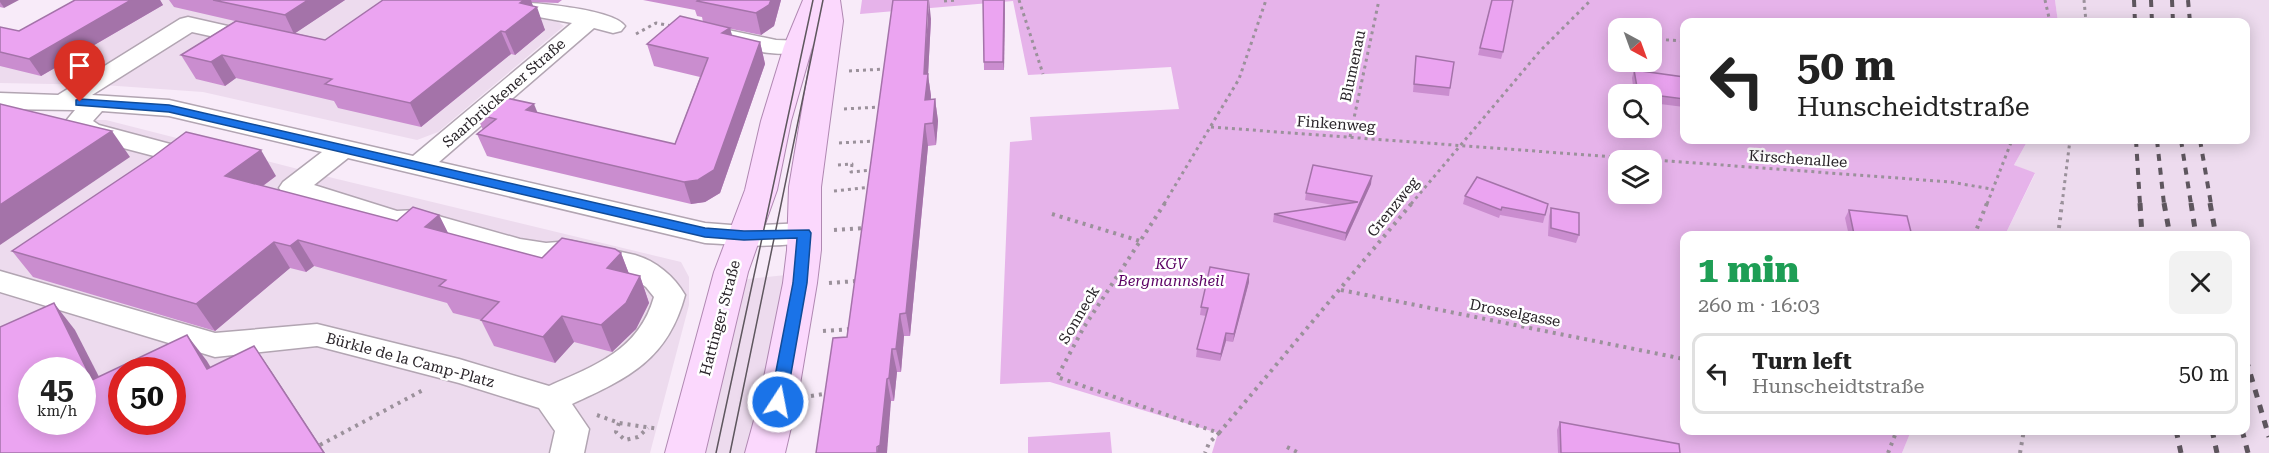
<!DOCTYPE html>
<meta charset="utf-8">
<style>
:root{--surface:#fff;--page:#f2f2f2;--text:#222;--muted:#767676;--line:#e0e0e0}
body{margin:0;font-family:"Roboto Serif",serif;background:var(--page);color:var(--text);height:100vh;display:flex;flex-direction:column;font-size:22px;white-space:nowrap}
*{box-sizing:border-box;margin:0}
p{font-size:20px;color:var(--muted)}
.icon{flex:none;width:33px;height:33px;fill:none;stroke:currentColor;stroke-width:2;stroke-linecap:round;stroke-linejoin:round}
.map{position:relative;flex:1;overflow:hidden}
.sheet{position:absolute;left:1680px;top:231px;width:570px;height:204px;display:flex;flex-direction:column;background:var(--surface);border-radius:12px;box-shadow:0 3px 15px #0003}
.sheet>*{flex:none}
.guide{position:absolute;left:1680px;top:18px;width:570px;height:126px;border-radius:12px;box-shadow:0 3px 15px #0003;background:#fff;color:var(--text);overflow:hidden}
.needle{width:39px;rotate:139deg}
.tools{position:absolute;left:1608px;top:18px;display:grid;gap:12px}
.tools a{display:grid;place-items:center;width:54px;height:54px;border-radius:12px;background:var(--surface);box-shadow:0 3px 15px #0003;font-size:30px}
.speed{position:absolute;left:18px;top:357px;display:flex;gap:12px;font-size:30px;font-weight:700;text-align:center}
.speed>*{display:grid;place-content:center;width:78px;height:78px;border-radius:50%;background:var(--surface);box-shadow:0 3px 15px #0003;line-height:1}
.speed small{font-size:15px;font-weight:400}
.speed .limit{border:9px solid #d22;background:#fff;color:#111}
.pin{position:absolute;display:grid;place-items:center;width:51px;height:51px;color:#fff;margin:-62px -26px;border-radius:50% 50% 50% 0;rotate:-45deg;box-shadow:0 0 6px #0007}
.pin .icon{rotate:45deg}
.me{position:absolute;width:66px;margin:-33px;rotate:11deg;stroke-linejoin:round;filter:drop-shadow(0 0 4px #0008)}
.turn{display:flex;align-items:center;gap:21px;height:126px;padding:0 18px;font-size:27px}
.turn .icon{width:78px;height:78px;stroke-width:2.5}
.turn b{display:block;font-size:42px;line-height:51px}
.round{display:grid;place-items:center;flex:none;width:63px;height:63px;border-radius:12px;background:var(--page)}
.summary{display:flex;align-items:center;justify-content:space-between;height:102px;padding:0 18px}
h1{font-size:36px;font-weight:800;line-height:45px;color:#1e9e55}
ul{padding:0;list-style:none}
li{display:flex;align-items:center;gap:18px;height:81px;margin:0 12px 9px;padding:0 6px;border:3px solid var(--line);border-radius:12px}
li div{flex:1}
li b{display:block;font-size:22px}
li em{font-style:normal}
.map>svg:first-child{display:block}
.built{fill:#eddbee;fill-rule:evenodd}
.green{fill:#e6b3ea;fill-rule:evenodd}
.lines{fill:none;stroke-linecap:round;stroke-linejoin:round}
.minor-casing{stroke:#b2a5b2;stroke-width:3}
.major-casing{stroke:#b088b2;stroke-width:2}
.path-far1{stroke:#9b919b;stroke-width:3;stroke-dasharray:3 4;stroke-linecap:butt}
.path{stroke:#9b919b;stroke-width:4;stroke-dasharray:3 5;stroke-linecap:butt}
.minor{fill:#fff;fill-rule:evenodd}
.major{fill:#fbd8fd;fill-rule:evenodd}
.tram{stroke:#5e565e;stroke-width:1.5}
.rail-far1{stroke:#5e565e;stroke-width:4;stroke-dasharray:7 7;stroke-linecap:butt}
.rail{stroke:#5e565e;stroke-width:5;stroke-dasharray:8 8;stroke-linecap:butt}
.wall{fill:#ca8dcf}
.shaded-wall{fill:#a473a9}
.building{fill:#eba4f1;stroke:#a473a9;stroke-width:1.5;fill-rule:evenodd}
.route{fill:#1a73e8;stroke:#114b97;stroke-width:1.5}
.labels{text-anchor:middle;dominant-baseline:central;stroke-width:5;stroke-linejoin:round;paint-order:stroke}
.street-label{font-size:15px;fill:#292429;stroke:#fff}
.park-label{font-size:15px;font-style:italic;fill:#5b0064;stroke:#fff}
</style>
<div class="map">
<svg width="2269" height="453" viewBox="0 0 2269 453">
<rect width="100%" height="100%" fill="#f8ebf9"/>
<g class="built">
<polygon points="88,0 449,0 558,22 564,26 438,132 417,140 203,92 103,85 0,83 0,49"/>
<polygon points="2055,0 2269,0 2269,453 1902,453 1911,431 2246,430 2246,236 2005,235 2035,174 2014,165 2028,140 2246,140 2246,22 2058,22"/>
<path d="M0 120H106L333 178 681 262 689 277V305L650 453H0ZM32 370H82V422H32ZM122 370H172V422H122Z"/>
<polygon points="786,275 749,453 698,453 739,280"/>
</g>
<g class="green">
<path d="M862 0H2055L2058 22H1684V140H2028L2014 165 2035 173 2005 235 1684 236V430L1911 431 1902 453H1212L1218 433 1050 382 1000 384 1010 142 1032 140 1030 117 1179 109 1171 67 1028 75 1013 1 860 14ZM1618 28H1652V62H1618ZM1618 94H1652V128H1618ZM1618 160H1652V194H1618Z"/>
<polygon points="1110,432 1112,453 1028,453 1028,437"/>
</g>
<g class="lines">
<g class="minor-casing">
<g id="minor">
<path d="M472 0C499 0 610 5 625 26L621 31 613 33 594 28 439 162 705 223 744 226 804 223 814 226 818 233 814 240C780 249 740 245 705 243L348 158 314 185 397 211 417 210 520 239 546 243 571 241 635 255C656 261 674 276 685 295 668 359 629 378 572 404L589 429 584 453H550L555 431 539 408 459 383 317 346 215 357 0 292V271L215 333 317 324 459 359 549 386C596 365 639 350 654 297L646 287 626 273 571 261 546 263 520 259 416 228 396 229 283 194 279 188 283 182 322 152 169 116 102 111 93 121 99 125 174 145 182 161C172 177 164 191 142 185L138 179 155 161 154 156 81 137 65 122 75 110 0 109V93L58 95 180 19 188 17 241 29 245 34 241 39 233 41 192 32 92 95 169 100 413 156 572 23 483 7 475 5Z"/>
<path d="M723 29 776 40 806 41 810 46 806 51C776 59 744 48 715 41L711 36 715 31Z"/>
</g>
</g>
<g class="major-casing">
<polygon id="major" points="803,0 840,0 843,21 821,187 821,250 817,283 797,402 785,453 745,453 759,402 783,283 787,250 789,187 813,44 791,121 777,190 748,272 705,453 665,453 714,272 745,190 761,121 784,46"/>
</g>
<g class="path-far1">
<polyline points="1019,0 1043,74"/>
<polyline points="2045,0 2050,22"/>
<polyline points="2084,0 2086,22"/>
<polyline points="944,1 956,0"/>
<polyline points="636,34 656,23 673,26"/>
<polyline points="1652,39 1684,41"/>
<polyline points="849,71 886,69"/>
<polyline points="844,109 881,107"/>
<polyline points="1211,127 1951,182 1991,189"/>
<polyline points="1350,137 1379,0"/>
<polyline points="839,143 876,141"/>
<polyline points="838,165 852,164 851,172 873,170"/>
<polyline points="834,191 871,187"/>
<polyline points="1164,204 1239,79 1266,0"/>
<polyline points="1411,204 1540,51 1591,0"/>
<polyline points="1987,204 2012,140"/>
<polyline points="2062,204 2070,140"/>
</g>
<g class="path">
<polyline points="1165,203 1084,327 1057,377 1219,433 1209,443 1205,453"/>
<polyline points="1052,214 1140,241"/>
<polyline points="834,230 865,228"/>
<polyline points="1974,236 1987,203"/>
<polyline points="2058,236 2062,203"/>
<polyline points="829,283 857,281"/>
<polyline points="1341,290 1684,359"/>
<polyline points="823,331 852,329"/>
<polyline points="811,396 830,393"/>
<polyline points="597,415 619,423 659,429"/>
<polyline points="619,423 616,432 625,440 638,437 648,428"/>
<polyline points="1219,433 1412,203"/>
<polyline points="320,445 425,389"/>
<polyline points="1287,447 1299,453"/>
<polyline points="1888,453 1897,430"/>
<polyline points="2020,453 2024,430"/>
</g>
<use href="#minor" class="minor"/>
<use href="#major" class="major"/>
<g class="tram">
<polyline points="716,453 813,0"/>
<polyline points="730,453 823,0"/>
</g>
<g class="rail-far1">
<polyline points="2134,0 2135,22"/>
<polyline points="2151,0 2152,22"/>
<polyline points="2172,0 2173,22"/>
<polyline points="2188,0 2190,22"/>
<polyline points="2136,140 2140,204"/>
<polyline points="2157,140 2164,204"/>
<polyline points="2181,140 2191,204"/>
<polyline points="2200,140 2211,204"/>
</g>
<g class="rail">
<polyline points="2140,203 2142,236"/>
<polyline points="2164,203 2170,236"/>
<polyline points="2191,203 2196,236"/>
<polyline points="2210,203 2216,236"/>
<polyline points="2246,359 2269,437"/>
<polyline points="2176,430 2181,453"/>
<polyline points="2212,430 2217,453"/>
<polyline points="2242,430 2248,453"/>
</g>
</g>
<g class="wall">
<polygon points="0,0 4,8 0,7"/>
<polygon points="75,0 160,0 163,5 41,76 0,66 0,27 19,31"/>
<polygon points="169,0 345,0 295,33 325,40 383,0 562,0 558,3 531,2 545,30 515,55 511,54 421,127 338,108 334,101 236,78 225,86 196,79 181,55 235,21 174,7"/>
<polygon points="643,0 781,0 774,26 761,35 727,28 730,28 732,36 760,42 765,64 720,193 705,202 691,204 487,156 477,134 483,130 476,114 537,113 675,144 700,77 654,66 647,44 703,22 702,17 697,16 695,10"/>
<polygon points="983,0 1005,0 1004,70 984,70"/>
<polygon points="1492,0 1503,52 1501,59 1478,55"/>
<polygon points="931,19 928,75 931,96 931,100 935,99 938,121 936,145 928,146 910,336 904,336 901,372 897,372 894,401 891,401 847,337"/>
<polygon points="1416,56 1450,88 1449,96 1413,92"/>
<polygon points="1634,70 1684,77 1684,107 1652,103 1652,94 1634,94 1632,78"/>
<polygon points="276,176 263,186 397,221 439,215 448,233 542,258 621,253 629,274 640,276 649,303 636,329 612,352 574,342 555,363 494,346 481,320 453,313 447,303 314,266 306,272 290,268 215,331 33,277 12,251"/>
<polygon points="1371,184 1345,241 1273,222 1274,214 1333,205 1305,200 1306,193"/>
<polygon points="1465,196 1548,204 1543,223 1500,215 1499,218 1463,204"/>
<polygon points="1551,208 1579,235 1576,243 1548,236 1549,216"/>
<polygon points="1849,210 1912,236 1849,236 1845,218"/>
<polygon points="1249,282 1233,342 1226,341 1220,361 1196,357 1197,349 1206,316 1200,315 1201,307"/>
<polygon points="1560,422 1680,453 1558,453 1557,430"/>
</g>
<g class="shaded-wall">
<polygon points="0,0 19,0 4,8 0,2"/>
<polygon points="131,0 160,0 163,5 41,76 29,59"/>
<polygon points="308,0 345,0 294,34 285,15"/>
<polygon points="524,0 531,0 534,9 537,7 545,30 515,55 505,32 520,3"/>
<polygon points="771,0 781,0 774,26 761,35 756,13"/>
<polygon points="929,0 931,19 928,75 931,96 928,122 925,100 924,74"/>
<polygon points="1004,0 1005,0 1004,70 1003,62"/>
<polygon points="730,28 736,50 722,33"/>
<polygon points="501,31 511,54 421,127 410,103"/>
<polygon points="760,42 765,64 720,193 705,202 691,204 684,182"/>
<polygon points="222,55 236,78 225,86 211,62"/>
<polygon points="935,99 938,121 936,145 933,123"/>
<polygon points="534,104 543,126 526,110"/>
<polygon points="925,124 928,146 910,336 906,313"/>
<polygon points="112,131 130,157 0,245 0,205"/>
<polygon points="261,150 276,176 241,202 225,176"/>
<polygon points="1372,176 1371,184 1345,241 1346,233"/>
<polygon points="439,215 452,241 425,227"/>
<polygon points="298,240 314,266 306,272 290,246"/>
<polygon points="274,242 290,268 215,331 196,304"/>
<polygon points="621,253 631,279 607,268"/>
<polygon points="1249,274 1249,282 1233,342 1234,334"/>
<polygon points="640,276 649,303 636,329 612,352 601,325"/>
<polygon points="54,303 75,330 114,406 92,380"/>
<polygon points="900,314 904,336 901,372 896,349"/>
<polygon points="562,316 574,342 555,363 543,337"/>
<polygon points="1226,333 1226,341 1220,361 1221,354"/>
<polygon points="187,335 207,361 227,395 207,369"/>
<polygon points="254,346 272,372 325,453 324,453"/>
<polygon points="892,349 897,372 894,401 889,378"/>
<polygon points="887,379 891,401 887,453 877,453"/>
</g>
<g class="building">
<polygon points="75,0 131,0 29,59 0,52 0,27 19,31"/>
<polygon points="213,0 308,0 285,15"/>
<polygon points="383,0 524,0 520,3 537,7 505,32 501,31 410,103 325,84 332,79 222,55 211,62 181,55 236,21 325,40"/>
<polygon points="698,0 771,0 769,5 756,13 697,1"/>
<polygon points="893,0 928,0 924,74 928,74 925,100 935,99 933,123 925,124 906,313 900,314 896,349 892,349 889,378 887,379 880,445 877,447 877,453 816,453 833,338 847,337"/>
<polygon points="983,0 1004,0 1003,62 984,62"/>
<polygon points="1492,0 1513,0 1503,52 1480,48"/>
<polygon points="680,16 730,28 722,33 760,42 714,170 698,180 684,182 477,134 496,119 476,114 497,96 534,104 526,110 675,144 708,58 647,44"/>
<polygon points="1416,56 1454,62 1450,88 1414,84"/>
<polygon points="1634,70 1684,77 1684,99 1638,93"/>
<polygon points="0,104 112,131 0,205"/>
<polygon points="186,132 261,150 225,176 397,221 413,207 439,215 425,227 542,258 562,238 615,249 621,253 607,268 640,276 626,303 601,325 562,316 543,337 481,320 499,302 439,286 446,280 298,240 290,246 274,242 196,304 12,251 154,156"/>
<polygon points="1313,165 1372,176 1346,233 1274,214 1358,202 1306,193"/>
<polygon points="1477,177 1548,204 1545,215 1502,207 1501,210 1465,196"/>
<polygon points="1551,208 1579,213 1579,235 1551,228"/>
<polygon points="1849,210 1907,216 1912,236 1864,236 1854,234"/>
<polygon points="1210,267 1249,274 1234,334 1226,333 1221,354 1197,349 1208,308 1201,307"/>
<path d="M54 303 92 380 187 335 207 369 254 346 324 453H0V327ZM32 370H82V422H32ZM122 370H172V422H122Z"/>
<polygon points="1560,422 1679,444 1680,453 1561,453"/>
</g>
<polygon class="route" points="80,99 169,105 705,228 744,231 809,230 811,233 807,283 786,402 778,408 770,402 793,283 797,238 744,240 705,237 169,112 76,105 76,100"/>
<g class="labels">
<g class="street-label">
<text transform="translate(1353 66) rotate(-78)">Blumenau</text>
<text transform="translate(504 93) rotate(-41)">Saarbrückener Straße</text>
<text transform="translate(1336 124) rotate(4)">Finkenweg</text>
<text transform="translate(1798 159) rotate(4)">Kirschenallee</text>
<text transform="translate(1393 207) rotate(-51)">Grenzweg</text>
<text transform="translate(1515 313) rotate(11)">Drosselgasse</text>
<text transform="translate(1079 315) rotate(-59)">Sonneck</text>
<text transform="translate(720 318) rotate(-75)">Hattinger Straße</text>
<text transform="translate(410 360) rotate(15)">Bürkle de la Camp-Platz</text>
</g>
<g class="park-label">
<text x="1171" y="264">KGV<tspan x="1171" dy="17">Bergmannsheil</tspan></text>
</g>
</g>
</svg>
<div class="tools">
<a><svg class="needle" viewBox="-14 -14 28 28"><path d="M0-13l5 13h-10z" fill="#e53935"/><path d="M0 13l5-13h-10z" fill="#767676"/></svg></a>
<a><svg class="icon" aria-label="search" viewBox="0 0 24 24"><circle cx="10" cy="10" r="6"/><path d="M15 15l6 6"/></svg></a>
<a><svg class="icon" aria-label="layers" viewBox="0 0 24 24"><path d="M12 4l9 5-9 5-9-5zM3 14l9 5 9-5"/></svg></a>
</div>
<div class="speed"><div>45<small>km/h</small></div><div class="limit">50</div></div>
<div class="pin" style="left:80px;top:102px;background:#d93025"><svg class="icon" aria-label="arrive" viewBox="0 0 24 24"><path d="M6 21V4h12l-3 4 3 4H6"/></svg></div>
<svg class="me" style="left:778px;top:402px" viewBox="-20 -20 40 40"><circle r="17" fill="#1a73e8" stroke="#fff" stroke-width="3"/><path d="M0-11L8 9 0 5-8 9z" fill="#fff"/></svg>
<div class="guide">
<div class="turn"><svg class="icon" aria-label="left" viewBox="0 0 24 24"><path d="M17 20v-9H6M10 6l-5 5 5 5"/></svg><div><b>50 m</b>Hunscheidtstraße</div></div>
</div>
<section class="sheet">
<div class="summary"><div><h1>1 min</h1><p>260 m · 16:03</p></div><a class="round"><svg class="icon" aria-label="close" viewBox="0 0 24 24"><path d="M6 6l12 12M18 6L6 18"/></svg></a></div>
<ul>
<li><svg class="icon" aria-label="left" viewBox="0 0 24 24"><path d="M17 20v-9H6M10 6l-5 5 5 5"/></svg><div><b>Turn left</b><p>Hunscheidtstraße</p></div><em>50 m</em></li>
</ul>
</section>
</div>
